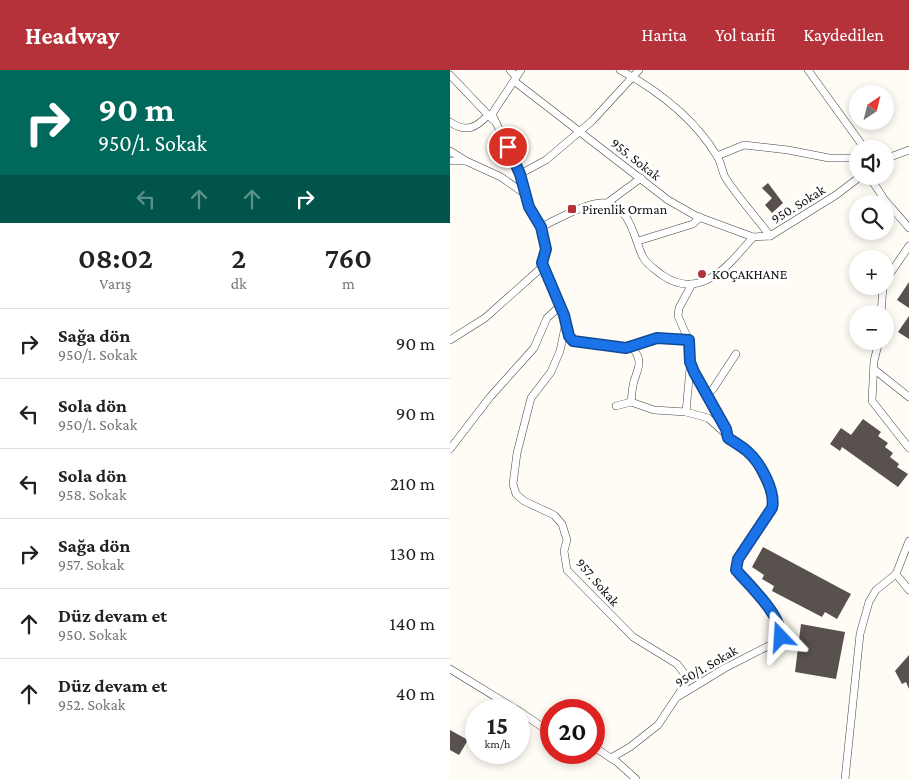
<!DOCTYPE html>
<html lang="tr">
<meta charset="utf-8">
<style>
:root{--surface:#fff;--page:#f2f2f2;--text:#222;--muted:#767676;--line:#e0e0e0;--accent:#b6323a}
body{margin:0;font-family:"Crimson Pro",serif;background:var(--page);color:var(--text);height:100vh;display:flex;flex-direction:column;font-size:19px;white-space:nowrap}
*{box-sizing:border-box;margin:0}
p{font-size:16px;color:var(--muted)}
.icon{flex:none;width:28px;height:28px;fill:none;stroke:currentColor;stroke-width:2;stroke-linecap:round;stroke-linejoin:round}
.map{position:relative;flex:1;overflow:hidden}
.panel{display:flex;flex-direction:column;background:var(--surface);width:450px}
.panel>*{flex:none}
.guide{background:#00695c;color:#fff;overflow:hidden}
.needle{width:32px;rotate:35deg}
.controls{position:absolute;left:399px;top:15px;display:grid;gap:10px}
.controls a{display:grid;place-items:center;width:45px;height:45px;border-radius:50%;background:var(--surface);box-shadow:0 2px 8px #0003;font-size:25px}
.speed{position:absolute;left:15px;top:629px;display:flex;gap:10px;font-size:25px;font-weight:700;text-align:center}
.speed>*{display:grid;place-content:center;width:65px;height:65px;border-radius:50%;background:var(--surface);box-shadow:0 2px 8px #0003;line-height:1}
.speed small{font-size:12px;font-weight:400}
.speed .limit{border:8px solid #d22;background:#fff;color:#111}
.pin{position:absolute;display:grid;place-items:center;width:42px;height:42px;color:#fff;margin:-21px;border:2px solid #fff;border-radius:50%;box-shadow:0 1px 5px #0007}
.me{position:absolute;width:55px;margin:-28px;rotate:340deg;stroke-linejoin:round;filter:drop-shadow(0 0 4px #0008)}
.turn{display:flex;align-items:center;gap:18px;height:105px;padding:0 15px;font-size:22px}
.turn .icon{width:65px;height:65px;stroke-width:2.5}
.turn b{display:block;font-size:35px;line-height:42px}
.lanes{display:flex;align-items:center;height:48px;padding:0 15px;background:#0003;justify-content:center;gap:25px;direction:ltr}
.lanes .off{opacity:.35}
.eta{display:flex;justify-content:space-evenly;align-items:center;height:85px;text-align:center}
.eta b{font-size:30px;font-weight:600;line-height:35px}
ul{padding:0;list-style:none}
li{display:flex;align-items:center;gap:15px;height:70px;padding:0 15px;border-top:1px solid var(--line)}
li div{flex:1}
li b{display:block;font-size:19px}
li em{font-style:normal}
header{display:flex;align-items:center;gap:30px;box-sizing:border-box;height:70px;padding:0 25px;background:var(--accent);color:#fff}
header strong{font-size:24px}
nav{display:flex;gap:28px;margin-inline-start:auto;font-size:18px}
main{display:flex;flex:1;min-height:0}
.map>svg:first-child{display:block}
.building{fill:#58514d}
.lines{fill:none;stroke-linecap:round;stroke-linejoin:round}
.minor-casing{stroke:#434343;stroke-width:8}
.minor{stroke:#fff;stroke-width:7}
.route-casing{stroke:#114b97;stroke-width:12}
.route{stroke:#1a73e8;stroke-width:9}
.poi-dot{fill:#b6323a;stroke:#fff;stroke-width:2}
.labels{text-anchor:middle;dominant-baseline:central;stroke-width:5;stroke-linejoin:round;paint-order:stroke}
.street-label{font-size:14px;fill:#101010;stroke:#fff}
.poi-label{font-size:14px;fill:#101010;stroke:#fff;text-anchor:start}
</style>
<header>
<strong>Headway</strong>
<nav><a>Harita</a><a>Yol tarifi</a><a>Kaydedilen</a></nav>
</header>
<main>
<section class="panel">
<div class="guide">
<div class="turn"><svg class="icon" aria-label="right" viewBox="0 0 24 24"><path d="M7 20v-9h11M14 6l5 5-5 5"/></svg><div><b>90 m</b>950/1. Sokak</div></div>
<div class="lanes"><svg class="icon off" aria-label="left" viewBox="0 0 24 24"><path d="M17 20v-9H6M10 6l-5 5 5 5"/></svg><svg class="icon off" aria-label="ahead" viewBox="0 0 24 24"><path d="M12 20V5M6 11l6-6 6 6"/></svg><svg class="icon off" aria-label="ahead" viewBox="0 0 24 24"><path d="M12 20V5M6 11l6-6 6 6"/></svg><svg class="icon" aria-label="right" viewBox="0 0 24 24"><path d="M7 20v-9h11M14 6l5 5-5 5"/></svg></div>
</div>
<div class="eta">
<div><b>08:02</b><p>Varış</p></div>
<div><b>2</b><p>dk</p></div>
<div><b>760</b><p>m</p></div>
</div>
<ul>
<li><svg class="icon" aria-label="right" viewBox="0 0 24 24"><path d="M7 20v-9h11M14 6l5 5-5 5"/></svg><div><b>Sağa dön</b><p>950/1. Sokak</p></div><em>90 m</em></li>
<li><svg class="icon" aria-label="left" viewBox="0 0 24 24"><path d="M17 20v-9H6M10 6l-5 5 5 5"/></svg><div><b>Sola dön</b><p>950/1. Sokak</p></div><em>90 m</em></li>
<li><svg class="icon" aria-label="left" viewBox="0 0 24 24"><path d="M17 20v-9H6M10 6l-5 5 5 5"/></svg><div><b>Sola dön</b><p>958. Sokak</p></div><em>210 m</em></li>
<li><svg class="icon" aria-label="right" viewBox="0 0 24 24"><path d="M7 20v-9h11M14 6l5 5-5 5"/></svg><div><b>Sağa dön</b><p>957. Sokak</p></div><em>130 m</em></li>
<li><svg class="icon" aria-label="ahead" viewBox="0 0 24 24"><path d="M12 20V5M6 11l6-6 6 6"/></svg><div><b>Düz devam et</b><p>950. Sokak</p></div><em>140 m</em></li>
<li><svg class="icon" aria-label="ahead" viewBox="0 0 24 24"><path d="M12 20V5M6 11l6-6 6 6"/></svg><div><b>Düz devam et</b><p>952. Sokak</p></div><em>40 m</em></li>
</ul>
</section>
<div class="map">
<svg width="459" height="709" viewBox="0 0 459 709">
<rect width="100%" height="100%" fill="#fefcf4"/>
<g class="building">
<polygon points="318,113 333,133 322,143 315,135 322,128 312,118"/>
<polygon points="459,212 459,238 447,230"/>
<polygon points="459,246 459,269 448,262"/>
<polygon points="413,349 431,362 428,366 438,373 435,377 443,383 440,387 449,394 447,397 458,404 448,417 392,377 390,381 380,374 391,358 401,365"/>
<polygon points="313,477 401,524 387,549 375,542 372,547 322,521 324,516 312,509 314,505 302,497"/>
<polygon points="351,554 395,562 386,609 345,602"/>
<polygon points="459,585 459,619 456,612 452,614 445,601"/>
<polygon points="0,660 18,670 9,685 0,680"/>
</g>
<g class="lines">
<g class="minor-casing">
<g id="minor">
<polyline points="60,0 66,7"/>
<path d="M71 0 42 44 70 104 79 137 91 157C106 150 139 131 155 133 181 137 184 169 193 187 196 194 206 200 212 205 251 232 280 194 303 167L320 166 386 125 411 106"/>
<path d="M170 0C207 20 244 48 267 86 271 92 272 101 275 107 286 125 307 148 320 166"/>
<polyline points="358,0 415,79"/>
<polyline points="0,5 43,50"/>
<polyline points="64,11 218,130 246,146 303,167"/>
<path d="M0 52C16 63 26 58 38 45"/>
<polyline points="0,81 16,91 51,107 75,124"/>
<polyline points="267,86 294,75 338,80 379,88 408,88"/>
<polyline points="435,89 459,80"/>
<polyline points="0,91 15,91"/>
<polyline points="70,104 96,90 142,51 189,0"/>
<polyline points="419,106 434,129 459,158"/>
<polyline points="157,133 191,108"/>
<polyline points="91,157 95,179 92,193 114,245 115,257 110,281 101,302 81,328 67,383 63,414 66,424 74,431 104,445 112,454 117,470 114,481 117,500 183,567 227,594 237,607 236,613 208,655 180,677 161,688"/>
<polyline points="188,171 243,154 250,147"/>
<polyline points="435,211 459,176"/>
<polyline points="242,214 229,238 228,246 239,271 240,292 243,302 277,365"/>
<polyline points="431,244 433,216"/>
<polyline points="116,260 123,271 176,278 207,268 239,271"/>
<polyline points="0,270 35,248 90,199 92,193"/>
<polyline points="429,271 424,291 422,331 459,378"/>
<polyline points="425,300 459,327"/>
<polyline points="256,325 263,319 286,284"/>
<path d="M181 332C182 325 182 318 184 311 189 296 193 291 182 277"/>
<path d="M166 336 181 332 204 340 236 342 258 348 305 390 324 429 322 438 288 489 286 500C300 516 331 545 331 567L326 572 275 598 229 626"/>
<polyline points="236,342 240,298"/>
<polyline points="0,379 40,327 84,278 97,248 110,236"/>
<polyline points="446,504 459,520"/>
<polyline points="0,599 67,640"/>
<polyline points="69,641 101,663"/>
<polyline points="144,677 167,692 186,709"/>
<polyline points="395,709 410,564 419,532 426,520 446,504 459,471"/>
</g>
</g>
<use href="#minor" class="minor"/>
</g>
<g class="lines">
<g class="route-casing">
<path id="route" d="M58 77 70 104 79 137 91 157 96 179 92 193 114 245 119 266 123 271 176 278 207 268 239 270 240 292 244 302 276 359 278 368C284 372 291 376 297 381 310 392 326 421 322 438L288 489 286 500C300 516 332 546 331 567"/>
</g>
<use href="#route" class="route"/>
</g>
<g class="poi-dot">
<rect x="117" y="134" width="10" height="10" rx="2.5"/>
<circle cx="252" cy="204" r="5"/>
</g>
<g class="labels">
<g class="street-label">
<text transform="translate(186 89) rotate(38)">955. Sokak</text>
<text transform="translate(348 134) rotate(-32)">950. Sokak</text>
<text transform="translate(148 512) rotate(49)">957. Sokak</text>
<text transform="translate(256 596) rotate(-30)">950/1. Sokak</text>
</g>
<g class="poi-label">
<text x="132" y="139">Pirenlik Orman</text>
<text x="262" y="204">KOÇAKHANE</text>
</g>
</g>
</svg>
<div class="controls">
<a><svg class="needle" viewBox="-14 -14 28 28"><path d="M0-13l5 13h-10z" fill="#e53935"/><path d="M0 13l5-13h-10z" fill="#767676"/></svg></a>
<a><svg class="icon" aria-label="sound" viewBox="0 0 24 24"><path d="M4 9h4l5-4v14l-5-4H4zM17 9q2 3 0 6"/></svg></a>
<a><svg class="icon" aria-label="search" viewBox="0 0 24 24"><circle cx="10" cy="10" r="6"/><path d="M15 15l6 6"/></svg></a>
<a>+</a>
<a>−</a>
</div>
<div class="speed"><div>15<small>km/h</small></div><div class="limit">20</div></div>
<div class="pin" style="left:58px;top:77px;background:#d93025"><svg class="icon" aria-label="arrive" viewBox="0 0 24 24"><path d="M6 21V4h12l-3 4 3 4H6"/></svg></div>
<svg class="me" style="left:331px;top:567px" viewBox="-20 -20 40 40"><path d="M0-17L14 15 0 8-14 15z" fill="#1a73e8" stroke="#fff" stroke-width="4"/></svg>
</div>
</main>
